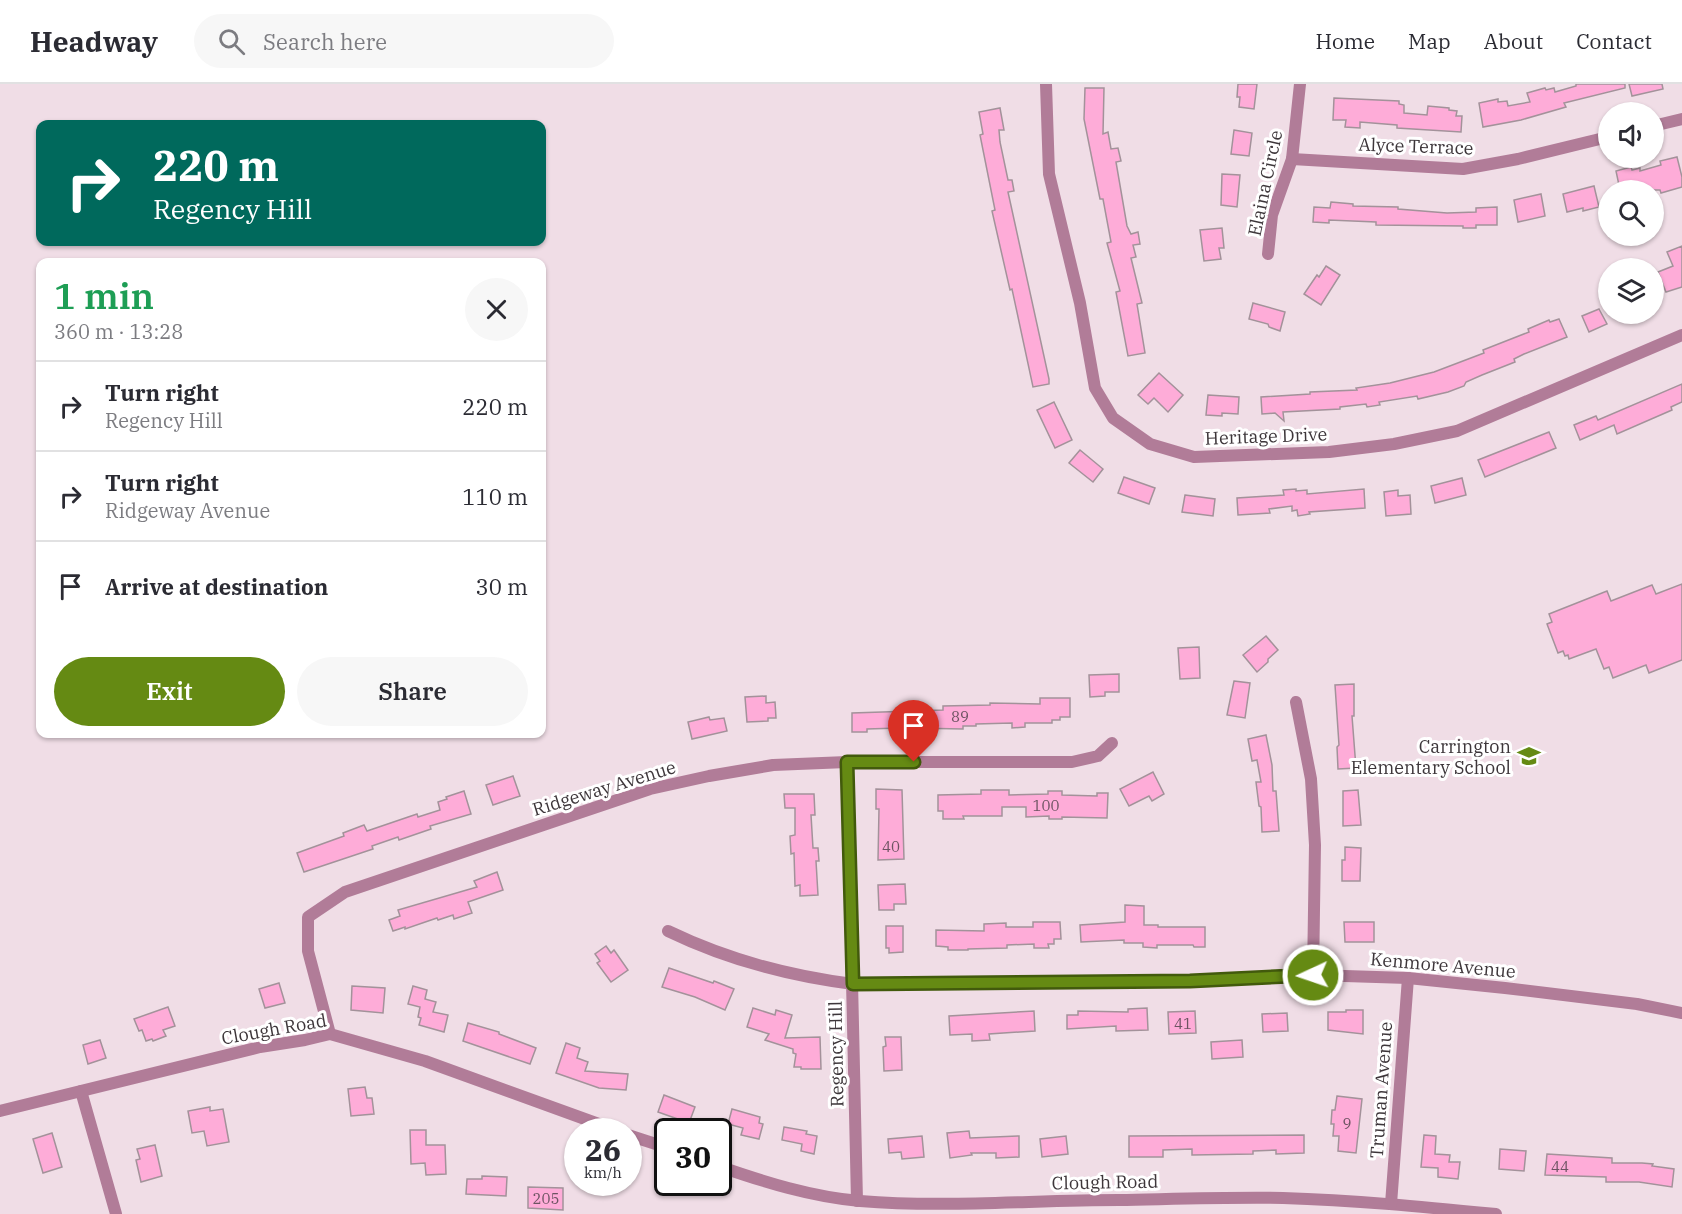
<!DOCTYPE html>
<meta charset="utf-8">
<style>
:root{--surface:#fff;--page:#f7f7f7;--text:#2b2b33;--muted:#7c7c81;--line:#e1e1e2;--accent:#658a13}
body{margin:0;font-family:"IBM Plex Serif",serif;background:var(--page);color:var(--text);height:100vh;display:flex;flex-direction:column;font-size:22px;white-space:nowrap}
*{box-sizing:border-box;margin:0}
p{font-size:20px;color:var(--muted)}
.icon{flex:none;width:33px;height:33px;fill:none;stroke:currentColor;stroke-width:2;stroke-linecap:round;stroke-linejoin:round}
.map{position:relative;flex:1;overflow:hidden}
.side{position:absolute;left:36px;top:174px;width:510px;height:480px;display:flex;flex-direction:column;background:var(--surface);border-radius:12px;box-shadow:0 2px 4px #0004}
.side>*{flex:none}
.hud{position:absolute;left:36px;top:36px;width:510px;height:126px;border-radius:12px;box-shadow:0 2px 4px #0004;background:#00695c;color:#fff;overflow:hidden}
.fabs{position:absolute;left:1598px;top:18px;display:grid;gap:12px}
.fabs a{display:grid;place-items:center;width:66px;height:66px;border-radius:50%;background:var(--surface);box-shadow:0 2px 4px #0004;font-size:30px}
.speed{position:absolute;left:564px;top:1034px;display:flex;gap:12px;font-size:30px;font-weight:700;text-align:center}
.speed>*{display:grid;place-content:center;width:78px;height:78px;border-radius:50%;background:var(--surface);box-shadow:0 2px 4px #0004;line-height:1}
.speed small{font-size:15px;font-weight:400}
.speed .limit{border:3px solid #111;border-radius:9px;background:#fff;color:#111}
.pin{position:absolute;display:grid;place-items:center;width:51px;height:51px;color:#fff;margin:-62px -26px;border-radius:50% 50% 50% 0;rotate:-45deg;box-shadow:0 0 6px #0007}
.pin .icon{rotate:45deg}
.me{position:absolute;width:66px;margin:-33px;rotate:267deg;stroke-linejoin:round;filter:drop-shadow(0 0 4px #0008)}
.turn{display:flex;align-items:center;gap:21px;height:126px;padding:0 18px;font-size:27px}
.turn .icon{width:78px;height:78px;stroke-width:2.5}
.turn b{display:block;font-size:42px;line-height:51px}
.round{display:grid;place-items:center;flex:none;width:63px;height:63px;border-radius:32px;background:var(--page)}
.head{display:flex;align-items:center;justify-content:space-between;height:102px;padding:0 18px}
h1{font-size:36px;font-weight:600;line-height:45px;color:#1e9e55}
.action{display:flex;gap:12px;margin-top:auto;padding:12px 18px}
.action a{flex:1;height:69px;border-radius:36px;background:var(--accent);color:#fff;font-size:24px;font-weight:600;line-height:69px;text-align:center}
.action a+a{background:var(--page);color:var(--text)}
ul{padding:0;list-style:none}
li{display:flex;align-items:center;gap:18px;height:90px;padding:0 18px;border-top:2px solid var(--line)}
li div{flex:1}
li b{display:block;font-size:22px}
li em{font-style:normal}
header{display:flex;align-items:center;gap:36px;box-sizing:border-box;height:84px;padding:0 30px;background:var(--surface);border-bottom:2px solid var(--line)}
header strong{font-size:28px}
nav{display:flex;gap:33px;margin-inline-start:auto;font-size:21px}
.search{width:420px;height:54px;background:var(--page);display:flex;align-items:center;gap:15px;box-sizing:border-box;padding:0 21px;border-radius:33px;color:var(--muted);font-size:22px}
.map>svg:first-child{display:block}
.building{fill:#feacd8;stroke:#a3929a;stroke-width:1.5}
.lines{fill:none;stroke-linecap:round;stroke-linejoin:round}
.street{stroke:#b17c98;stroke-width:12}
.route-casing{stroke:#425a0c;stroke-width:15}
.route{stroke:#658a13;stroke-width:10}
.labels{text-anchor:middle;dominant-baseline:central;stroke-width:6;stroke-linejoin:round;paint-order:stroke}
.number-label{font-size:15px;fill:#6d5462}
.street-label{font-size:18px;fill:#3d363a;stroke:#fff}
.poi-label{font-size:18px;fill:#3d363a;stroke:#fff;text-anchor:end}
</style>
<header>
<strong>Headway</strong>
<div class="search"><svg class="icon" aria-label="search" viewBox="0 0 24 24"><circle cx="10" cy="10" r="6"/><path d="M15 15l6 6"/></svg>Search here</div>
<nav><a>Home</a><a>Map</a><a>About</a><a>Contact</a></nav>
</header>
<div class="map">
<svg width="1682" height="1130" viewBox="0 0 1682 1130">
<rect width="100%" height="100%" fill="#f0dde6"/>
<g class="building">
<polygon points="1238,0 1257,0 1254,25 1239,23 1240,13 1237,13"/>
<polygon points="1576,0 1625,0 1625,4 1564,19 1566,23 1521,36 1483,43 1479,19 1498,15 1498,18 1507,17 1508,22 1530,18 1527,9 1545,4 1546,6 1554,4 1555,8 1576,2"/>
<polygon points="1629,0 1662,0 1663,5 1632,12"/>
<polygon points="1085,4 1104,4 1103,50 1108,48 1111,65 1118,64 1121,77 1116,78 1127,142 1131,150 1138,148 1140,160 1133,161 1136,173 1131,174 1142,219 1137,220 1145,269 1128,272 1116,208 1120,207 1107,159 1111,158 1103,115 1100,115 1084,35"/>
<polygon points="1334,14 1399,17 1399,20 1404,21 1404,29 1427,31 1428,22 1449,24 1449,26 1457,27 1456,32 1462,32 1461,48 1397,44 1397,41 1360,38 1360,44 1345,43 1346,36 1333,36"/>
<polygon points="1000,24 1004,46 999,46 1000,58 1008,96 1012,96 1014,107 1008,108 1049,295 1049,300 1033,303 1012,205 1010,206 992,127 995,126 980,51 983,50 979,28"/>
<polygon points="1234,46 1252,49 1249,72 1231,70"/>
<polygon points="1677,73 1682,93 1682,103 1661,109 1660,106 1620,106 1616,87 1631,83 1632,86 1640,84 1640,87 1661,81 1660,77"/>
<polygon points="1222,90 1240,91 1237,123 1221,121"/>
<polygon points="1594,102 1599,123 1583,127 1583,124 1567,128 1563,110"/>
<polygon points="1541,110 1545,132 1518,138 1514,116"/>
<polygon points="1331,118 1353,120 1353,122 1398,123 1398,125 1447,129 1476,128 1476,124 1497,123 1497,141 1476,141 1476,144 1463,144 1463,142 1376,141 1376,138 1329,136 1329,139 1313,138 1314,123 1330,124"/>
<polygon points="1222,144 1224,164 1219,164 1221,175 1204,177 1200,146"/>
<polygon points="1682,162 1682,203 1666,208 1658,188 1673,182 1667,168"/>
<polygon points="1326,182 1340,191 1321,221 1304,210 1317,191 1319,193"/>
<polygon points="1253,219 1285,228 1280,247 1269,243 1268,240 1249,235"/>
<polygon points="1599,225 1607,240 1589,248 1582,232"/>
<polygon points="1559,235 1567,253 1524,270 1514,275 1515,278 1482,291 1466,298 1464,302 1448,308 1418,315 1417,312 1379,318 1380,321 1367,323 1366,320 1340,323 1340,325 1283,328 1284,337 1275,329 1262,330 1261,313 1310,310 1310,308 1357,306 1356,304 1390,299 1434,288 1484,269 1483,266 1529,248 1528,245 1549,236 1550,238"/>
<polygon points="1159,289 1183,311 1168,328 1154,314 1148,320 1138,311"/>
<polygon points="1682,300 1682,318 1671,323 1672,326 1617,350 1614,341 1580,356 1574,341 1596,332 1598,336"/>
<polygon points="1208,311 1239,313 1238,330 1222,329 1222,332 1206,331"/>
<polygon points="1054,318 1072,356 1055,364 1037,326"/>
<polygon points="1549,348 1556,364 1485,393 1478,376"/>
<polygon points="1080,366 1103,385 1093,398 1069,379"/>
<polygon points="1124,393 1155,404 1149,420 1118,409"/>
<polygon points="1462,394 1466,411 1435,419 1431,402"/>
<polygon points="1296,405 1296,407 1307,406 1307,410 1364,405 1365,424 1309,428 1310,430 1298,432 1297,426 1292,427 1292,422 1269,425 1270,429 1238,431 1237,414 1284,411 1283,406"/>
<polygon points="1398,406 1398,412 1410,411 1411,430 1386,432 1384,408"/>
<polygon points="1185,411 1215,415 1213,432 1182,428"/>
<polygon points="1682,500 1682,576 1649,589 1646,581 1613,594 1609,583 1604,585 1596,565 1569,575 1568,571 1565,572 1563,567 1558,569 1547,540 1552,538 1549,530 1607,507 1611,517 1652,501 1656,510"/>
<polygon points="1266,552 1278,566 1268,575 1268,578 1257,588 1243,571"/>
<polygon points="1199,563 1200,594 1180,595 1178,564"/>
<polygon points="1119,590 1119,608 1105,608 1105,612 1090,613 1089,591"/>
<polygon points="1234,597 1250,599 1245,634 1227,631"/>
<polygon points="1354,600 1354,632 1352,632 1356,684 1338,685 1337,663 1339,661 1335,601"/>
<polygon points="766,612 766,619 775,618 776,634 768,634 768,637 747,638 745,613"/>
<polygon points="1040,614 1070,614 1070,633 1060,633 1060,636 1052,636 1052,639 1025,639 1025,643 1012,644 1012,639 976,640 976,642 963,642 963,645 913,644 913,647 899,647 899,644 867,645 867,648 852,648 852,629 943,626 943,622 990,621 990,619 1040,620"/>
<polygon points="709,633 710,636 724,634 727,647 692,655 688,638"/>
<polygon points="1266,651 1272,681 1273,707 1276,707 1279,747 1262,748 1261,723 1259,722 1256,698 1261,698 1257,676 1252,677 1248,655"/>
<polygon points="1153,688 1164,710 1152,717 1149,712 1129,722 1120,705"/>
<polygon points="513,692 520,712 493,721 486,701"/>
<polygon points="876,705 902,706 904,775 878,776 879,725 876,725"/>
<polygon points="981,706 1009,706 1009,711 1048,710 1048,707 1062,707 1062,711 1097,712 1097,709 1108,709 1107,734 1062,733 1062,735 1049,735 1049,732 1026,733 1026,723 1002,723 1002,732 963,732 964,735 943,735 943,727 938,727 938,711 981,710"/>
<polygon points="1358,706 1361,741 1343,742 1343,707"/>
<polygon points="464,707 471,730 430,742 431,745 399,756 398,753 372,762 373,765 304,788 297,769 344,752 343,749 364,741 367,747 417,730 418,733 440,726 438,718 447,715 446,713"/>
<polygon points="784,710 814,710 815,731 811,731 813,764 818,764 819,777 816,777 818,811 800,812 800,801 795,802 794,769 791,770 790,752 795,751 795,724 785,724"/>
<polygon points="1345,763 1361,764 1360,797 1342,797 1342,776 1345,776"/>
<polygon points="497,788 503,806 468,818 472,829 454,835 453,831 438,836 437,834 405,845 405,843 393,847 389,836 400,832 398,826 477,803 474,797"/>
<polygon points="905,800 906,820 894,820 894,826 879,826 878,801"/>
<polygon points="1125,821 1144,822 1144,841 1158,841 1158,843 1205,843 1205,863 1194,863 1193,861 1157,861 1157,864 1143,863 1143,859 1124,859 1124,856 1081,858 1080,841 1125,838"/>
<polygon points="1033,838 1060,838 1061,855 1054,855 1054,860 1048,860 1049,864 1034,864 1034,860 1007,861 1007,864 968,865 968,866 948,866 948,863 936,862 936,846 984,847 984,840 1006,839 1006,843 1033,843"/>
<polygon points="1344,838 1374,838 1374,858 1345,858"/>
<polygon points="886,842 903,842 903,868 889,869 889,864 886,864"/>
<polygon points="606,862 611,869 614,866 628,886 611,898 597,879 600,877 595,870"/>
<polygon points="669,884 713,899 714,897 734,905 725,926 695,913 662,903"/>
<polygon points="279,899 285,919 265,924 259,905"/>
<polygon points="352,902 385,904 383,929 351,926"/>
<polygon points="413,902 427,906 425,915 436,918 433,928 448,931 444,948 419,941 421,934 418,933 420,923 408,920"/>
<polygon points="168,923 175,942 163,946 166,952 153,957 152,955 146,957 142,946 139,947 134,935"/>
<polygon points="753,924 775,931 776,926 792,931 785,954 820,953 821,985 801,985 801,983 794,983 796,970 793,969 793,965 765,956 769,950 747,943"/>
<polygon points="1147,924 1148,946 1116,947 1116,942 1067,945 1067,931 1078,931 1078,927 1128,928 1128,925"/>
<polygon points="1346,926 1363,926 1363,950 1328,946 1328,928 1346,928"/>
<polygon points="1034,927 1035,947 989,950 990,956 972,957 972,950 950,951 949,932"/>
<polygon points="1195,927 1196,949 1169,950 1168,928"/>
<polygon points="1287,929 1288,947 1263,948 1262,930"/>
<polygon points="468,939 499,948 499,950 536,964 530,980 463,957"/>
<polygon points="885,953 901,953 902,986 884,987 883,963 886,962"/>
<polygon points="100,956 106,974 88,980 83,961"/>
<polygon points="1242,956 1243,973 1212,975 1211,958"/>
<polygon points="566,959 580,964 577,974 588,978 585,987 628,990 626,1006 599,1004 556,989"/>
<polygon points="365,1003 367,1014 372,1014 374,1030 351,1032 348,1005"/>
<polygon points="664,1011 695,1023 689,1039 658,1028"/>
<polygon points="1337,1012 1362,1015 1356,1069 1338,1067 1339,1052 1333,1052 1334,1040 1331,1040 1332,1026 1335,1026"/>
<polygon points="210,1023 210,1027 223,1025 229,1058 207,1062 204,1047 192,1049 188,1027"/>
<polygon points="732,1025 760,1033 759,1039 763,1040 759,1055 741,1051 743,1044 728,1040"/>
<polygon points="784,1043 807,1047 806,1050 817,1052 814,1070 801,1067 802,1060 782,1056"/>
<polygon points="410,1046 426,1046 426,1061 445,1061 446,1090 426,1091 425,1079 411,1080"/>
<polygon points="969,1047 970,1054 1019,1052 1019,1073 996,1074 996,1069 971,1069 972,1071 950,1074 947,1049"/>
<polygon points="52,1049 62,1083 43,1089 33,1055"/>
<polygon points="1304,1051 1304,1069 1276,1070 1276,1066 1253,1067 1253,1070 1192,1071 1192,1065 1163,1066 1163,1073 1129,1073 1129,1052"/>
<polygon points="1424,1051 1436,1052 1435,1070 1450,1071 1449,1078 1460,1078 1458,1095 1438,1093 1438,1084 1421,1083"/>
<polygon points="922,1052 924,1073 902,1075 901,1068 889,1069 888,1055"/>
<polygon points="1066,1052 1068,1070 1042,1073 1040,1055"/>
<polygon points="155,1061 162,1092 141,1098 136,1076 140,1075 137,1065"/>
<polygon points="1500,1065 1526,1067 1524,1087 1499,1085"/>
<polygon points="1547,1070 1612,1074 1612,1079 1642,1079 1653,1080 1652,1082 1674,1085 1672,1103 1639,1098 1606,1098 1606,1093 1545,1091"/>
<polygon points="482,1092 507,1093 506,1112 466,1110 467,1095 482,1095"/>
<polygon points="528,1103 563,1104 563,1126 528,1124"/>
</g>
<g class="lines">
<g class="street">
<polyline points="1046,0 1049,90 1080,219 1095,304 1113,334 1150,360 1194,373 1329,368 1394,360 1457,347 1682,251"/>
<polyline points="1653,42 1682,35"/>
<polyline points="1292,75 1463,85 1518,75 1608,53"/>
<polyline points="1268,170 1272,131 1292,75 1300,0"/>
<polyline points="1296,618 1311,695 1315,761 1313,891"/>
<polyline points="847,678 857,1117"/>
<path d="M668 847C726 875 789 892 853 900L1190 897 1313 891 1408 894 1505 904 1637 920 1682 929"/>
<polyline points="330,950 308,867 308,833 345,808 650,705 709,692 773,681 847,678 1072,678 1098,672 1112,659"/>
<polyline points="81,1007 116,1130"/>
<polyline points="0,1027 260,963 305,956 330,950 425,977 618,1047"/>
<polyline points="628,1051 668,1064"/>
<path d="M718 1082C764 1098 812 1113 860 1117 945 1124 1033 1116 1119 1116 1173 1115 1228 1113 1283 1114 1354 1116 1425 1123 1496 1130"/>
<polyline points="1391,1120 1408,894"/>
</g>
</g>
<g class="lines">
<g class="route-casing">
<polyline id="route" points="914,678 847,678 853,900 1190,897 1313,891"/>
</g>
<use href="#route" class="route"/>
</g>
<defs>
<g id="school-bare" transform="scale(1.8)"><path d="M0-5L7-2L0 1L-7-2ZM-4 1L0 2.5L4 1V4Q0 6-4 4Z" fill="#658a13" stroke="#fff" stroke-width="2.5" paint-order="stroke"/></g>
</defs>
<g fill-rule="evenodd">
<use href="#school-bare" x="1529" y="672"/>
</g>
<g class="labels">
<g class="number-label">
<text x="960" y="632">89</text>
<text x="1046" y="721">100</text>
<text x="891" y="762">40</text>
<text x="1183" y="939">41</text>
<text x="1347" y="1039">9</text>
<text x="1560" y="1082">44</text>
<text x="546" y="1114">205</text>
</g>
<g class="street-label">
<text transform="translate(1416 62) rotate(2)">Alyce Terrace</text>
<text transform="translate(1265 99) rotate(-78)">Elaina Circle</text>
<text transform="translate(1266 352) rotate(-2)">Heritage Drive</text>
<text transform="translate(604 704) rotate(-17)">Ridgeway Avenue</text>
<text transform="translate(1443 881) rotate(5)">Kenmore Avenue</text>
<text transform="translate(274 945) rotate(-10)">Clough Road</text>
<text transform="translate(836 970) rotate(-91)">Regency Hill</text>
<text transform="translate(1381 1006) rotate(-86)">Truman Avenue</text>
<text transform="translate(1105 1098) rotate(-1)">Clough Road</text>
</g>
<g class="poi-label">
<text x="1511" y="662">Carrington<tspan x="1511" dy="21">Elementary School</tspan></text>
</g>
</g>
</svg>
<div class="fabs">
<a><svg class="icon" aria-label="sound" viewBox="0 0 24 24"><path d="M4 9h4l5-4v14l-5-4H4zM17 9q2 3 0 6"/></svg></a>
<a><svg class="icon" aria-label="search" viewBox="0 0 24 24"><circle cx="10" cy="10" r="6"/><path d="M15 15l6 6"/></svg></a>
<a><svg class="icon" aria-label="layers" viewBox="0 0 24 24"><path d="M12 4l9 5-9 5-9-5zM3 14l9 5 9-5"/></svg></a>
</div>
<div class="speed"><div>26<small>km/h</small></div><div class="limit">30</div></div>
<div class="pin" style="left:914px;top:678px;background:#d93025"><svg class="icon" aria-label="arrive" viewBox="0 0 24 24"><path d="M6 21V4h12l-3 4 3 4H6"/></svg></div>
<svg class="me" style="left:1313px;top:891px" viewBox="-20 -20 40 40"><circle r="17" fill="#658a13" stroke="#fff" stroke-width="3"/><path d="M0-11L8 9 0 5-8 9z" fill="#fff"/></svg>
<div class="hud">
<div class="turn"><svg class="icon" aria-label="right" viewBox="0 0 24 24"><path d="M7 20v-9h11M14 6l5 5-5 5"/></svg><div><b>220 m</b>Regency Hill</div></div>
</div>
<section class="side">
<div class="head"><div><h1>1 min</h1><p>360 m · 13:28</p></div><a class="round"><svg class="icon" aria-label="close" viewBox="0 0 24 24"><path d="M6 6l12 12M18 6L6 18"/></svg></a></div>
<ul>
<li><svg class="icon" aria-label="right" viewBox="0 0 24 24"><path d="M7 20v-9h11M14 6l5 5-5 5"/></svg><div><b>Turn right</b><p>Regency Hill</p></div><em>220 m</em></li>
<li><svg class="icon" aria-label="right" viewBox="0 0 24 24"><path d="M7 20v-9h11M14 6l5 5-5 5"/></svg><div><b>Turn right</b><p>Ridgeway Avenue</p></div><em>110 m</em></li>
<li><svg class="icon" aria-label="arrive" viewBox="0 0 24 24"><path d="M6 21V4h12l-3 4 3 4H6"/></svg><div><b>Arrive at destination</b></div><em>30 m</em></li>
</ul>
<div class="action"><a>Exit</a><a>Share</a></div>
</section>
</div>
